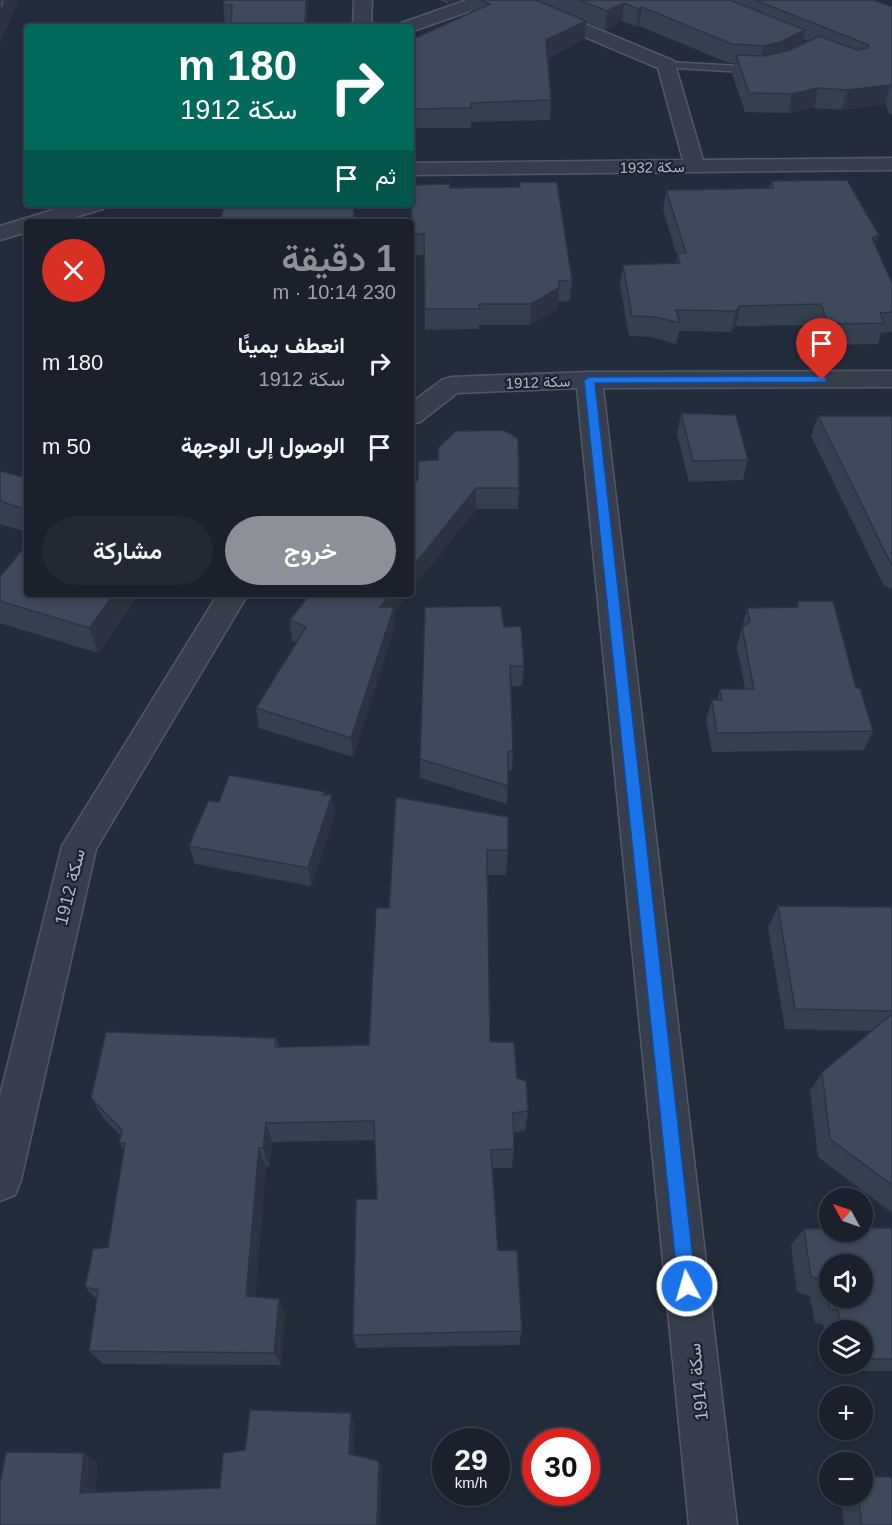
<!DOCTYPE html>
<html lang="ar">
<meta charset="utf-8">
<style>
:root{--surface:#1a212c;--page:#232934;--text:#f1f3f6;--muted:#9fa3a9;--line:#383e48;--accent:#8c9099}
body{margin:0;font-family:Arial,Vazirmatn,sans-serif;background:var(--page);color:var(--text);direction:rtl;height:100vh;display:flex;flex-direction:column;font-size:22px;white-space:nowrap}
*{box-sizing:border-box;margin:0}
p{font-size:20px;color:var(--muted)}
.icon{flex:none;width:33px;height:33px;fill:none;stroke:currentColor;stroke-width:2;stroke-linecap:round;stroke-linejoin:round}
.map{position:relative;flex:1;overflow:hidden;direction:ltr}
.sheet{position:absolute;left:24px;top:219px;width:390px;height:378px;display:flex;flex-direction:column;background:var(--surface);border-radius:6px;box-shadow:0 3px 9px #0003,0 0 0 2px var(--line);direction:rtl}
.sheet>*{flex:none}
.banner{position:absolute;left:24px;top:24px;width:390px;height:183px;border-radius:6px;box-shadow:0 3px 9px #0003,0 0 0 2px var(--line);direction:rtl;background:#00695c;color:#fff;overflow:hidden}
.needle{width:39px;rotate:310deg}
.controls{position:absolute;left:819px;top:1188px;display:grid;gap:12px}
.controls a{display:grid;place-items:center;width:54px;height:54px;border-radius:50%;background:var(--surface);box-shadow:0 3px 9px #0003,0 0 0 2px var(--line);font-size:30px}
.speed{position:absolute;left:432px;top:1428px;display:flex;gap:12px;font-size:30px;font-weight:700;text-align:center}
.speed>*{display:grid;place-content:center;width:78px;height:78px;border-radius:50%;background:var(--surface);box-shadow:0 3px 9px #0003,0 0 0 2px var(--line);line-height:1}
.speed small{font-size:15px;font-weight:400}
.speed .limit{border:9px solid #d22;background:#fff;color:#111}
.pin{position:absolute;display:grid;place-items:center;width:51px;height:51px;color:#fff;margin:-62px -26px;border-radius:50% 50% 50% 0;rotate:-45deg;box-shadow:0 0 6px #0007}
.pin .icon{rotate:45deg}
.me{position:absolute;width:66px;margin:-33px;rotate:354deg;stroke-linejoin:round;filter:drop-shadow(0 0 4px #0008)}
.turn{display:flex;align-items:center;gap:21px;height:126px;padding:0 18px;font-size:27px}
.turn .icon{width:78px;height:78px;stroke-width:2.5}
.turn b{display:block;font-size:42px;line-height:51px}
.then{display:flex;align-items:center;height:57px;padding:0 18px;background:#0003;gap:12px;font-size:22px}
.round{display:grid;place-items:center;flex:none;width:63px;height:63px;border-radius:32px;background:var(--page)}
.summary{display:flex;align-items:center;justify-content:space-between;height:102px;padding:0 18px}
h1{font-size:36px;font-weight:600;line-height:45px;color:var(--accent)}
.action{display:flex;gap:12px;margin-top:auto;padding:12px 18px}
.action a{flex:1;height:69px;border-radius:36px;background:var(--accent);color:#fff;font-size:24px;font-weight:600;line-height:69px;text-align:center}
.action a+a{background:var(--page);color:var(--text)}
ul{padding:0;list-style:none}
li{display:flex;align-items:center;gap:18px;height:84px;padding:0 18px}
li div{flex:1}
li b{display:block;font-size:22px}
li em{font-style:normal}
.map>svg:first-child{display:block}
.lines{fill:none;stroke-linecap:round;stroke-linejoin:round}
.lane-casing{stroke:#515966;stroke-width:3}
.street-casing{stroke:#515966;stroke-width:3}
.lane{fill:#363e4c;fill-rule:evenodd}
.street{fill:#363e4c;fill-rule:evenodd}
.wall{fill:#35404e;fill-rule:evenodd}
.shaded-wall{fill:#2b3440}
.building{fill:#3e4a5b;stroke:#2b3440;stroke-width:1.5;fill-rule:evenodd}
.route{fill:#1a73e8;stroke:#114b97;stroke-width:1.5}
.labels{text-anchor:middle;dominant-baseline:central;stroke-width:4.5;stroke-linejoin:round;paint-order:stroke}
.far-street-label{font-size:15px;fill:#b1b9c7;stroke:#1b2330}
.street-label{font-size:18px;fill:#b1b9c7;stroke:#1b2330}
</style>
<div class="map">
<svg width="892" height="1525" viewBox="0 0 892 1525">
<rect width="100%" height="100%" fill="#222c3b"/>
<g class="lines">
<g class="lane-casing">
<polygon id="lane" points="667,62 758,67 763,70 758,73 663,67 663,63"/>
</g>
<g class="street-casing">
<g id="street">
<polygon points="354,0 372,0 371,27 353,27"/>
<polygon points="467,0 493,0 490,4 413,31 411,31 411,27 398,27 401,23"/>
<polygon points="504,0 528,0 674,61 703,160 892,158 892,170 411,175 411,163 683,160 658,68 507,4"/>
<polygon points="72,204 106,204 103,209 58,222 27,222 27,232 0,240 0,226"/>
<polygon points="892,371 892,387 603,388 737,1525 689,1525 577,388 457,393 420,422 411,424 411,403 442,380 451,377 589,372"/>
<polygon points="218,594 248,594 96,849 21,1180 15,1195 0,1201 0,1096 62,846"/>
</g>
</g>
<use href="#lane" class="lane"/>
<use href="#street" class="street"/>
</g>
<g class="wall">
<polygon points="224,0 307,27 225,24 223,5"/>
<polygon points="439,0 460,0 448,4"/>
<path d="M470 0H874L892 7V114L889 113 885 104 842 110 814 108 788 113 745 112 732 74 734 63H729L639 26 636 27 622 21 605 30 586 22 585 39 548 58 551 100 550 120 471 122V128H415V96H411V40L469 14ZM803 39 808 41 802 45Z"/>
<polygon points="771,181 879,235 876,247 892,283 892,332 881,333 878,344 822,345 815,325 736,326 731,332 679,331 676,344 651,337 629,336 620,286 623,265 676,264 677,256 663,210 666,190 769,188"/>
<polygon points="519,182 572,280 570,301 558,302 558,309 530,325 479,325 479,329 425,330 424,255 412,255 411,200 450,188 519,187"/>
<polygon points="681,413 748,460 743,480 689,482 677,434"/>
<polygon points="818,416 892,416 892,589 884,586 811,436"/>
<polygon points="0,471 27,478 27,532 0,524"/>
<polygon points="418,479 519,488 518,509 476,509 411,590 411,487"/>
<polygon points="0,577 27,594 139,594 98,653 0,623"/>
<polygon points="310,594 408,594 394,612 395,627 353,757 259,728 256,708 297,642 292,641 290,620"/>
<polygon points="798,601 856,688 873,731 864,750 712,752 706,720 712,700 717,700 720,689 745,689 737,647 747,608 796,607"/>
<polygon points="504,627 524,666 522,686 510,686 513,751 512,771 508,771 507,804 420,778 420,759"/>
<polygon points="326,795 335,814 311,886 195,864 189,846 219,802"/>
<polygon points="396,797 508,850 506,875 488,875 490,1042 517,1078 528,1111 525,1131 514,1132 514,1149 512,1168 493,1168 498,1250 522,1331 519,1345 356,1348 353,1335 377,1199 375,1140 272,1142 269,1167 266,1167 255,1297 279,1299 285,1313 281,1365 103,1364 89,1351 97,1300 85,1287 108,1247 124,1151 119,1143 121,1136 103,1118 91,1098 276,1038 279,1047 369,1045 389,908"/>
<polygon points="778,906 892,907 892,1213 818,1157 810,1091 822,1072 872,1031 785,1029 768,928"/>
<polygon points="892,1228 892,1371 832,1371 830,1364 862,1364 862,1330 830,1330 830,1360 823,1324 815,1323 810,1296 797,1292 791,1245 804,1229"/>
<polygon points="840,1496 862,1496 892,1525 844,1525"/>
</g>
<g class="shaded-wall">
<polygon points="6,0 17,0 18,3 0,43 0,14"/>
<polygon points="306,0 308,0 307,27 305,27"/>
<polygon points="448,0 460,0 448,4"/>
<polygon points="624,3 622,21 605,30 607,11"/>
<polygon points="642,7 639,26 636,27 638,9"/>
<polygon points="586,21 585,39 545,59 546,40"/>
<polygon points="805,30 801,48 760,65 763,46"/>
<polygon points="890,85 885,104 842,110 847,90"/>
<polygon points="818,88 814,108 788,113 792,94"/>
<polygon points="879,235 873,256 872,238"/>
<polygon points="559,288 558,309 530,325 531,304"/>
<polygon points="740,306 736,326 731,332 736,311"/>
<polygon points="476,488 476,509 411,590 411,569"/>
<polygon points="114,594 139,594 98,653 89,628"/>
<polygon points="391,594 408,594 394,612 395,627 353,757 351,738 380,607"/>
<polygon points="325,792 328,809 332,795 335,814 311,886 308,868 323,795"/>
<polygon points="266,1123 272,1142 269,1167 263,1148"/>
<polygon points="259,1148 266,1167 254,1310 246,1296"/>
<polygon points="279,1299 285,1313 281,1365 274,1353"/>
<polygon points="351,1413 355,1424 353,1463 349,1454"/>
<polygon points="84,1453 98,1462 95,1501 80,1493"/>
<polygon points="379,1461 382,1470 380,1525 377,1525"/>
</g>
<g class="building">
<polygon points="0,0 6,0 0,14"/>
<polygon points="224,0 306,0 305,27 231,27 232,5 223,5"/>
<polygon points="480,0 536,0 586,21 546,40 551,100 471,103 471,108 415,109 415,77 411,77 411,40 490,4"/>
<polygon points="579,0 730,0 805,30 781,42 763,46 732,44 642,7 638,9 624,3 607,11"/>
<polygon points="755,0 874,0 892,7 892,88 890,85 847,90 818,88 792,94 749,93 736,55 764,56 790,50 819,36 857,50 867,48 869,45"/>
<polygon points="847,180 879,235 872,238 892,283 892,312 880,313 884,323 828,324 821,304 740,306 736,311 676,310 680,323 655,317 632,316 623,265 680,263 677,253 686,253 666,190 773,188 771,181"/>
<polygon points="519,182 557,182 572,280 559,281 559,288 531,304 479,304 480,309 425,309 424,234 412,234 411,185 450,184 450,188 520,187"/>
<polygon points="224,204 354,204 354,222 220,222"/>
<polygon points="681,413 736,415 748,460 693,461"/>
<polygon points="818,416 892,416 892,566"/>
<polygon points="503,430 518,438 519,488 476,488 411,569 411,487 418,479 418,461 438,460 438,448 456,431"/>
<polygon points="0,471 27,478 27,510 0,501"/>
<polygon points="27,544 27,594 114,594 89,628 0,601 0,577"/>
<polygon points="310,594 391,594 380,607 394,607 351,738 256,708 306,627 290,620"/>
<polygon points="798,601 833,601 856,688 860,688 873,731 717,733 712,700 722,700 720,689 754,689 742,627 750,622 747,608 798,607"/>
<polygon points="501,606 504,627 521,626 524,666 510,666 513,751 508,751 508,786 420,759 425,607"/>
<polygon points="229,775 325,792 323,795 332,795 308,868 189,846 208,801 219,802"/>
<polygon points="396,797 508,817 508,850 487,850 490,1042 514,1042 517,1078 526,1081 528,1111 513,1113 514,1149 491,1150 498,1250 517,1251 522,1331 353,1335 356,1199 377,1199 374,1121 266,1123 263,1148 259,1148 246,1296 279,1299 274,1353 89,1351 98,1290 85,1287 93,1249 108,1247 125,1143 119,1143 122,1130 91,1098 106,1032 276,1038 275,1047 369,1045 376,908 389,908"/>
<polygon points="778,906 892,907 892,1011 795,1009"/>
<polygon points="892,1014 892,1185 830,1139 822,1072"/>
<path d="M830 1228V1232H862V1228H892V1359H862V1330H842L838 1310 830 1309 824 1281 811 1277 804 1229ZM830 1264H862V1298H830Z"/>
<polygon points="250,1410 351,1413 349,1454 379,1461 377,1525 0,1525 0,1483 6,1452 84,1453 80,1493 220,1488 223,1453 245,1450"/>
<polygon points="862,1476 892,1477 892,1525 862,1525 858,1496 862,1496"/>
</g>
<polygon class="route" points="822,376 826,377 826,382 595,383 696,1286 694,1293 687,1295 681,1293 678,1286 584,380 589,377"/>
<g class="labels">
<g class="far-street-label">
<text transform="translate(652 167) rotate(-1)">سكة 1932</text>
<text transform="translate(538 382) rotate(-2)">سكة 1912</text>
</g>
<g class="street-label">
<text transform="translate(70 887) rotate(-76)">سكة 1912</text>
<text transform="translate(698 1382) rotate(-96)">سكة 1914</text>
</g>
</g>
</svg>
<div class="controls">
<a><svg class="needle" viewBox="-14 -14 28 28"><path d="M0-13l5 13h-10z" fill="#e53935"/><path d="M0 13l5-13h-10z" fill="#9fa3a9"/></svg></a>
<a><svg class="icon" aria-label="sound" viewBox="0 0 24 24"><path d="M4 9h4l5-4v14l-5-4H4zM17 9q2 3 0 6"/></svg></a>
<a><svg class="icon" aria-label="layers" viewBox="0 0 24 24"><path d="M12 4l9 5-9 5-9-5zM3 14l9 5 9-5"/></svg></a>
<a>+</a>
<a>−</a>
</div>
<div class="speed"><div>29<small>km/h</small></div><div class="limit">30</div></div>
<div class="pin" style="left:822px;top:380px;background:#d93025"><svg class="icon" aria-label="arrive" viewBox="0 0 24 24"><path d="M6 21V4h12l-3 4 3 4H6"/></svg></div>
<svg class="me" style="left:687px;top:1286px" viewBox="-20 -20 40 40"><circle r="17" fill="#1a73e8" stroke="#fff" stroke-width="3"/><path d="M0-11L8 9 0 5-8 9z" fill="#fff"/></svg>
<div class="banner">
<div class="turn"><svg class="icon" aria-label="right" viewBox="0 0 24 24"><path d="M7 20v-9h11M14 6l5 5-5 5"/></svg><div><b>180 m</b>سكة 1912</div></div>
<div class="then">ثم<svg class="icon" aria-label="arrive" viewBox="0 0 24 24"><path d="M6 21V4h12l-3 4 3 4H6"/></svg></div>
</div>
<section class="sheet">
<div class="summary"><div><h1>1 دقيقة</h1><p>230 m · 10:14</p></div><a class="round" style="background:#d93025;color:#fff"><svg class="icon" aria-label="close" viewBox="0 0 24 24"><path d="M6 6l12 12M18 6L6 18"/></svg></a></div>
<ul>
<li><svg class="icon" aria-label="right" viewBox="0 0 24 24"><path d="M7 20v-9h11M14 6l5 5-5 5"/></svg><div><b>انعطف يمينًا</b><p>سكة 1912</p></div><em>180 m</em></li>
<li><svg class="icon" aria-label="arrive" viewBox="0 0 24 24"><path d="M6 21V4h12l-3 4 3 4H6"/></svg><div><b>الوصول إلى الوجهة</b></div><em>50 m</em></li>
</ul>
<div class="action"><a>خروج</a><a>مشاركة</a></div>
</section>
</div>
